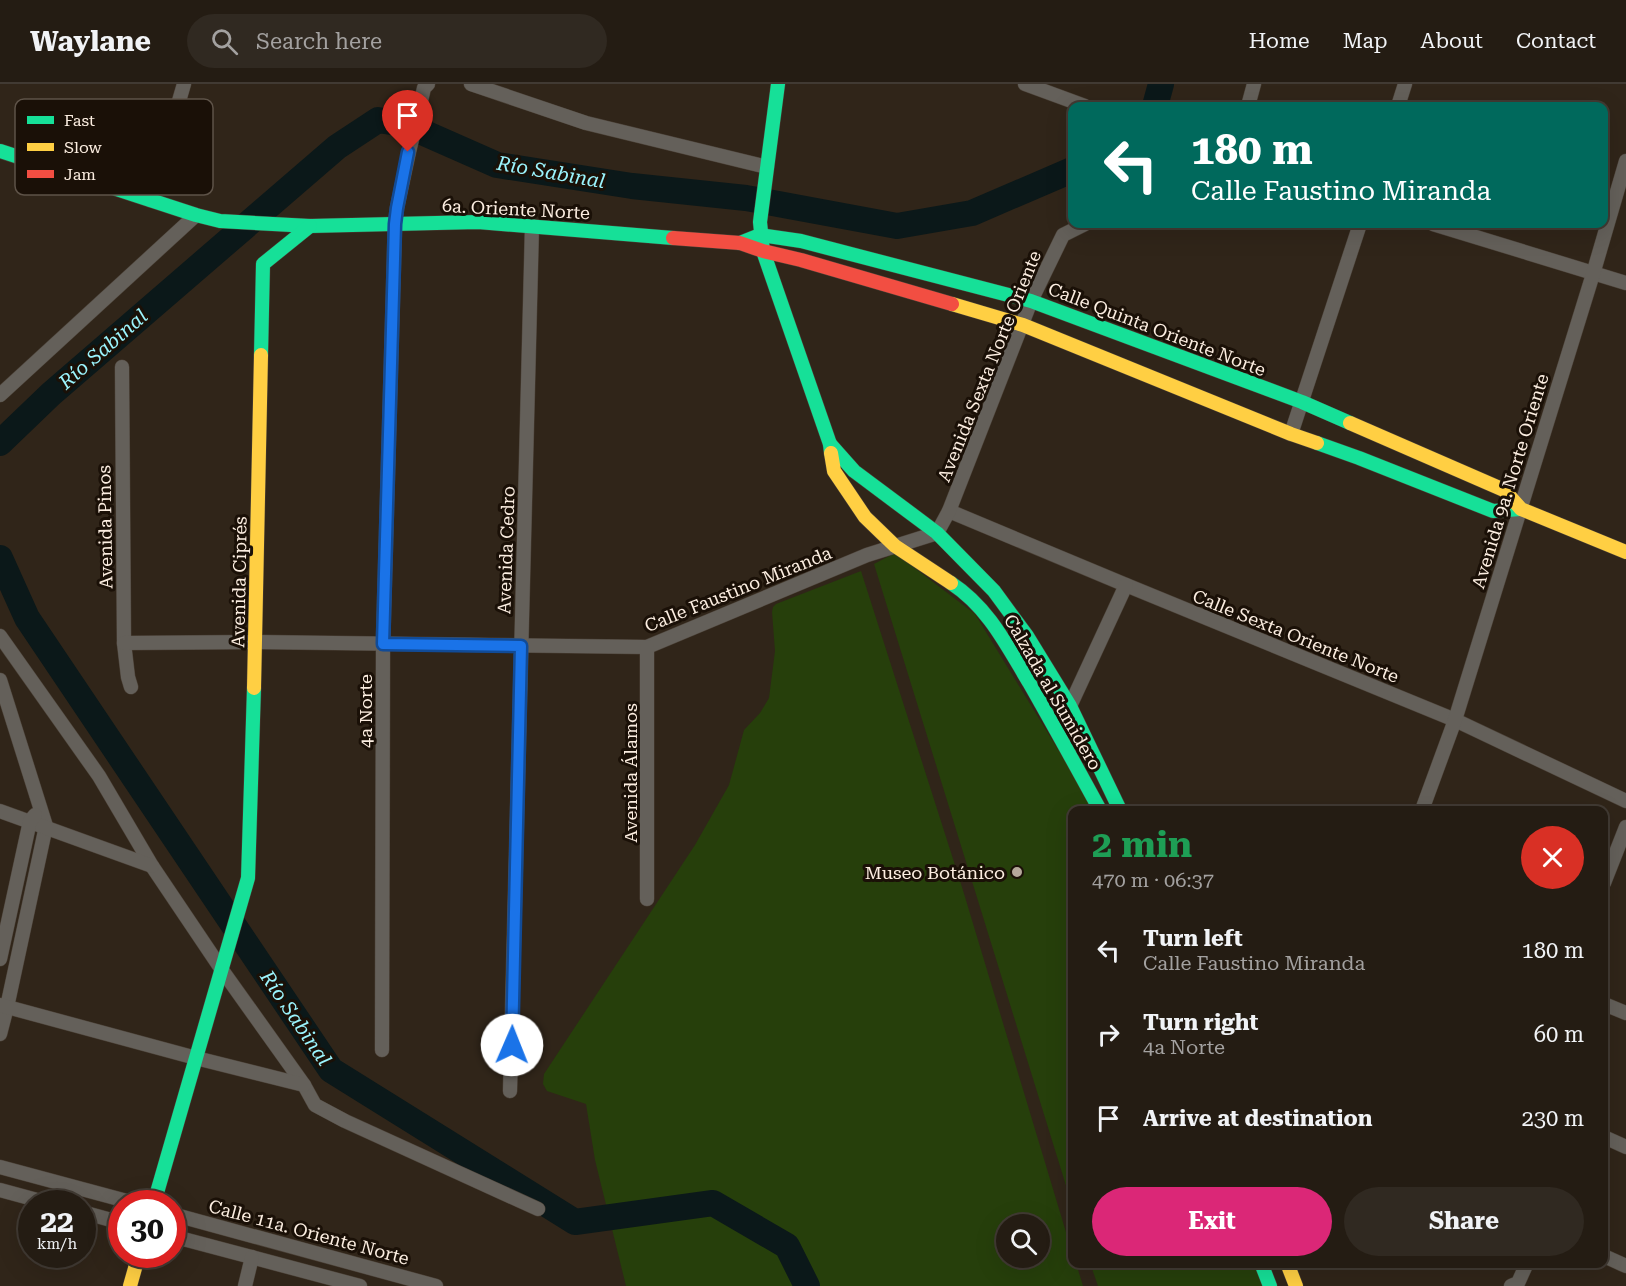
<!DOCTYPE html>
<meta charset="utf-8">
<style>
:root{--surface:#241c13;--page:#302921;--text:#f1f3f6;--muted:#a3a1a0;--line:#413a33;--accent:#db2777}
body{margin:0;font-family:"Roboto Serif",serif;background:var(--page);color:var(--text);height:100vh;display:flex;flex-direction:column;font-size:22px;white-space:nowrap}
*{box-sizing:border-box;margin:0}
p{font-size:20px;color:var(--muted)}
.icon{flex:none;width:33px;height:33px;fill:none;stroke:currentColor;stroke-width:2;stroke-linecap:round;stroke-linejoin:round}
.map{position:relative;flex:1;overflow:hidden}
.panel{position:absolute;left:1068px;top:722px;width:540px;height:462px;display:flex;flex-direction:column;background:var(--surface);border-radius:12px;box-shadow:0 6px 24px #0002,0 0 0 2px var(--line)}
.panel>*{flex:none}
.guide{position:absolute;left:1068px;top:18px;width:540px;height:126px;border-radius:12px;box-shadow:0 6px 24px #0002,0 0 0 2px var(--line);background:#00695c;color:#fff;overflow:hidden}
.fabs{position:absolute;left:996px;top:1130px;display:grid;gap:12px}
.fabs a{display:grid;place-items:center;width:54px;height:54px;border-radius:50%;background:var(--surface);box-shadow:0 6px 24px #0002,0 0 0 2px var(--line);font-size:30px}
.speed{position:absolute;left:18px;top:1106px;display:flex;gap:12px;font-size:30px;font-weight:700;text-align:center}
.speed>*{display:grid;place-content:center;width:78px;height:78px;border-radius:50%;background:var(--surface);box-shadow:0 6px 24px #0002,0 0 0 2px var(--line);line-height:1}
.speed small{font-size:15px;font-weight:400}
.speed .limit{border:9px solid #d22;background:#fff;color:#111}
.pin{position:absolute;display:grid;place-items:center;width:51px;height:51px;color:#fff;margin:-62px -26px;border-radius:50% 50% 50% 0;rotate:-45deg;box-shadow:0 0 6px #0007}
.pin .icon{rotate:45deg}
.me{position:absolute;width:66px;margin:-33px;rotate:1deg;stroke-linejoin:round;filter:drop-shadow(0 0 4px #0008)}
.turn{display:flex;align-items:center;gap:21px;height:126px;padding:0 24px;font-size:27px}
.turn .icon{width:78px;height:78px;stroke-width:2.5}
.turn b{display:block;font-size:42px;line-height:51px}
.round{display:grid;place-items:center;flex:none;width:63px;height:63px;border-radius:32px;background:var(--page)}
.overview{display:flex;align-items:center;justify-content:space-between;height:102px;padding:0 24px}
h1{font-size:36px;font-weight:700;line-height:45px;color:#1e9e55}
.action{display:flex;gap:12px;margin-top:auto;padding:12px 24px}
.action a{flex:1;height:69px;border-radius:36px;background:var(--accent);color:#fff;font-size:24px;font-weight:700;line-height:69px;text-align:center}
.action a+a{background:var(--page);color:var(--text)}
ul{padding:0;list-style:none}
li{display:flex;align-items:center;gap:18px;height:84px;padding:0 24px}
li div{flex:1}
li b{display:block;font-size:22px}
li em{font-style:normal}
header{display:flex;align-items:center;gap:36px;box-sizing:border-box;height:84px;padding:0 30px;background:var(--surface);border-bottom:2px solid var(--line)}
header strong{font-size:28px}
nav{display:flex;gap:33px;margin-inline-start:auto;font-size:21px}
.search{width:420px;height:54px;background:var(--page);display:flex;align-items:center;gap:15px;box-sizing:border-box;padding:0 21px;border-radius:33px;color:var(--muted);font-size:22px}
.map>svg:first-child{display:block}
.green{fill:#263f0b;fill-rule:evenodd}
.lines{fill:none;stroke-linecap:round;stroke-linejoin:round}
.river{stroke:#0b1819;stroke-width:26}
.street-casing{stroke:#4b4137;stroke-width:15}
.fast-casing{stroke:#4b4137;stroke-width:15}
.slow-casing{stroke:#4b4137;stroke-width:15}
.jam-casing{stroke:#4b4137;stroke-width:15}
.street{stroke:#64605a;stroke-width:14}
.fast{stroke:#16e098;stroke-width:14}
.slow{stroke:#ffcf43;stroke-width:14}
.jam{stroke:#f24e42;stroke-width:14}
.route-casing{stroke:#114b97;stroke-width:15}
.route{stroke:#1a73e8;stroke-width:10}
.poi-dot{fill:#b5a89b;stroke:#1a1007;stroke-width:2}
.labels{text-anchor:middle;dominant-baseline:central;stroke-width:6;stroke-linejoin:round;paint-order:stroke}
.street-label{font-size:18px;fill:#fceee1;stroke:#1a1007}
.poi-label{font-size:18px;fill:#fceee1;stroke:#1a1007;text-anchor:end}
.water-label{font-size:20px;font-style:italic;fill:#9bf4fd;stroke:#1a1007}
.key{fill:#1a1007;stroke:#5e5348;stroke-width:1.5}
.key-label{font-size:16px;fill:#fceee1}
</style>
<header>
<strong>Waylane</strong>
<div class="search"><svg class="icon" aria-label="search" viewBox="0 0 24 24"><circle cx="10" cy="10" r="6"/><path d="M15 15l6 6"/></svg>Search here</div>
<nav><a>Home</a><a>Map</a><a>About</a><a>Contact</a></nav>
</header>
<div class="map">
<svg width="1626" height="1202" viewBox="0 0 1626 1202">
<rect width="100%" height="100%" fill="#302519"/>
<g class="green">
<polygon points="895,469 975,530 1089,716 1093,726 1072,726 1072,1121 874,480"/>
<path d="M861 487 962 803 1072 1168V1179H1076L1083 1202H626L595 1076 586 1020 547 1007 543 1000 544 990 695 761 729 701 744 646 760 629 769 614 775 567 772 528 773 523 776 520ZM1006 1140H1040V1173H1006Z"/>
<polygon points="1090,1179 1258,1179 1267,1202 1098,1202"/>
</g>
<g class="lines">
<g class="river">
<polyline points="1155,22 1161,0"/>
<polyline points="0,359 51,310 337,63 378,36 404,40 497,81 632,102 746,114 897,142 972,129 1072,86"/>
<polyline points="0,474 27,534 331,986 575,1138 713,1119 787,1162 807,1202"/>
</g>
<g class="street-casing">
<g id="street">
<polyline points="471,0 586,39 767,83"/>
<polyline points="1025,0 1085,22"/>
<polyline points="1248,22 1254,0"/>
<polyline points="1398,22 1405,0"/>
<polyline points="150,116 184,0"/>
<polyline points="1433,140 1626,199"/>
<polyline points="122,283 124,559 128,593 131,603"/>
<polyline points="0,311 196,131"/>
<polyline points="1291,350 1360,140"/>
<polyline points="949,427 1126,501 1455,636 1626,717"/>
<polyline points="0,552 99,692 152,782 222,886 304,1001 315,1021 345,1037 538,1125"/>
<polyline points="124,559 256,558 647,563 867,471 937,449 949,427 1031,217 1063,151 1085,140"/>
<polyline points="647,563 647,815"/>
<polyline points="0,596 46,742 7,923 0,950"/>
<polyline points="1052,638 1070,622 1126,501"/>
<polyline points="1422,726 1455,636 1593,190 1626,77"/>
<polyline points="0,727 152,782"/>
<polyline points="1604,799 1626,743"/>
<polyline points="0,875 30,737 35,731"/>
<polyline points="1604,920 1626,929"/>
<polyline points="0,921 196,974 304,1001"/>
<polyline points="382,966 383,560 395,140 397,124 409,68 424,4 428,0"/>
<polyline points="510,1007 532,142"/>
<polyline points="1604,1053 1626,1063"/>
<polyline points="0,1083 134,1119"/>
<polyline points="0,1106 48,1119"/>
<polyline points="82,1128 122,1139"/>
<polyline points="172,1130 436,1202"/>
<polyline points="172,1152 360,1202"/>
<polyline points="1604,1172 1626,1182"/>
<polyline points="245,1202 252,1173"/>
<polyline points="1511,1202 1518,1199 1527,1179"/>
</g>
</g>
<g class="fast-casing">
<g id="fast">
<polyline points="778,0 760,138 763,167 830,360 831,369"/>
<polyline points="0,67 196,131 220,137 310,142 478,138 673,154"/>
<polyline points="740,159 760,151 801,157 1031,217 1302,318 1350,339"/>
<polyline points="261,271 263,180 310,142"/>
<polyline points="1317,359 1359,374 1493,427 1521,425"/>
<polyline points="830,360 854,387 937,449 994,507 1027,552 1070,622 1120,726"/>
<path d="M951 499C989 524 1007 562 1030 600 1054 642 1077 684 1100 726"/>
<polyline points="154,1119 248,794 254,604"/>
<polyline points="1261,1179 1270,1202"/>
</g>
</g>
<g class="slow-casing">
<g id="slow">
<polyline points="952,220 1023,241 1291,350 1317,359"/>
<polyline points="1350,339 1504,406 1521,425 1626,468"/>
<polyline points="831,369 834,387 865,433 895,462 951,499"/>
<polyline points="254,604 261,271"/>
<polyline points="1287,1179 1296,1202"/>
<polyline points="130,1202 139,1170"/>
</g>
</g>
<g class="jam-casing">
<polyline id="jam" points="673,154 740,159 763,167 801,176 952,220"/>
</g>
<use href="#street" class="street"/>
<use href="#fast" class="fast"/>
<use href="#slow" class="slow"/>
<use href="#jam" class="jam"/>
</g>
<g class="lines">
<g class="route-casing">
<polyline id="route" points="408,68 397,124 395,140 383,560 521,562 512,961"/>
</g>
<use href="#route" class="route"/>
</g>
<circle class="poi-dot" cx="1017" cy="788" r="6"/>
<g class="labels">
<g class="street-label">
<text transform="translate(516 125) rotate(3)">6a. Oriente Norte</text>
<text transform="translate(1157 245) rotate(21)">Calle Quinta Oriente Norte</text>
<text transform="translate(989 282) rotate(-68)">Avenida Sexta Norte Oriente</text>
<text transform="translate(1510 397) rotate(-73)">Avenida 9a. Norte Oriente</text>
<text transform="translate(105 443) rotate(-91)">Avenida Pinos</text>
<text transform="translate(506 466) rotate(-88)">Avenida Cedro</text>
<text transform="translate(239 498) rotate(-89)">Avenida Ciprés</text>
<text transform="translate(738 505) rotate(-22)">Calle Faustino Miranda</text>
<text transform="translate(1296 552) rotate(22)">Calle Sexta Oriente Norte</text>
<text transform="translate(1053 608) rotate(60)">Calzada al Sumidero</text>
<text transform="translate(365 627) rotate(-90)">4a Norte</text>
<text transform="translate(630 689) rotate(-90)">Avenida Álamos</text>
<text transform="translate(309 1148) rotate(15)">Calle 11a. Oriente Norte</text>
</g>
<g class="poi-label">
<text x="1005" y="788">Museo Botánico</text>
</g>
<g class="water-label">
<text transform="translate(551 88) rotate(10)">Río Sabinal</text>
<text transform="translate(103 265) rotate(-41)">Río Sabinal</text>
<text transform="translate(296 934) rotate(56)">Río Sabinal</text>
</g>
</g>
<rect x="15" y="15" width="198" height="96" rx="9" class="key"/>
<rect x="27" y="32" width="27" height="8" fill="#16e098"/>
<rect x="27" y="59" width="27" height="8" fill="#ffcf43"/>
<rect x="27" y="86" width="27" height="8" fill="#f24e42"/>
<g class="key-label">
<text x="64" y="42">Fast</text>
<text x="64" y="69">Slow</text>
<text x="64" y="96">Jam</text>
</g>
</svg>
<div class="fabs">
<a><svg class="icon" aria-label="search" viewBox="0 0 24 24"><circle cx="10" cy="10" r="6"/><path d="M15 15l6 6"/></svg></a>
</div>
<div class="speed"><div>22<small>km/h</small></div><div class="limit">30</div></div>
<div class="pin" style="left:408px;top:68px;background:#d93025"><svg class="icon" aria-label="arrive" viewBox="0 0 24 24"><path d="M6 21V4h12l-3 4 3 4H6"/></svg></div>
<svg class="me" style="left:512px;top:961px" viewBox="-20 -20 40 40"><circle r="19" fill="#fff"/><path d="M0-13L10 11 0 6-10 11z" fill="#1a73e8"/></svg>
<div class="guide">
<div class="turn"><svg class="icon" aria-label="left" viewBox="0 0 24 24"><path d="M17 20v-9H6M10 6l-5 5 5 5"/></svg><div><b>180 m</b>Calle Faustino Miranda</div></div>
</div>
<section class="panel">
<div class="overview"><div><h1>2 min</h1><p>470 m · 06:37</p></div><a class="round" style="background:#d93025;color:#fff"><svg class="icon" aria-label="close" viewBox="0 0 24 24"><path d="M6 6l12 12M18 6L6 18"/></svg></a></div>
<ul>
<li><svg class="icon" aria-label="left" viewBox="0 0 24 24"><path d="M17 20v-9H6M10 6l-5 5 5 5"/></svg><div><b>Turn left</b><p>Calle Faustino Miranda</p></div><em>180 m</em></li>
<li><svg class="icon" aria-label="right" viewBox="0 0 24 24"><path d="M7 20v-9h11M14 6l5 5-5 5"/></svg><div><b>Turn right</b><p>4a Norte</p></div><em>60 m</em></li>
<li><svg class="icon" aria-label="arrive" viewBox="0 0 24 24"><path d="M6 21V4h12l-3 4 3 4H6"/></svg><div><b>Arrive at destination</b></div><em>230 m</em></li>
</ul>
<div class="action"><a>Exit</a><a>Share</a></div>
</section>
</div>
